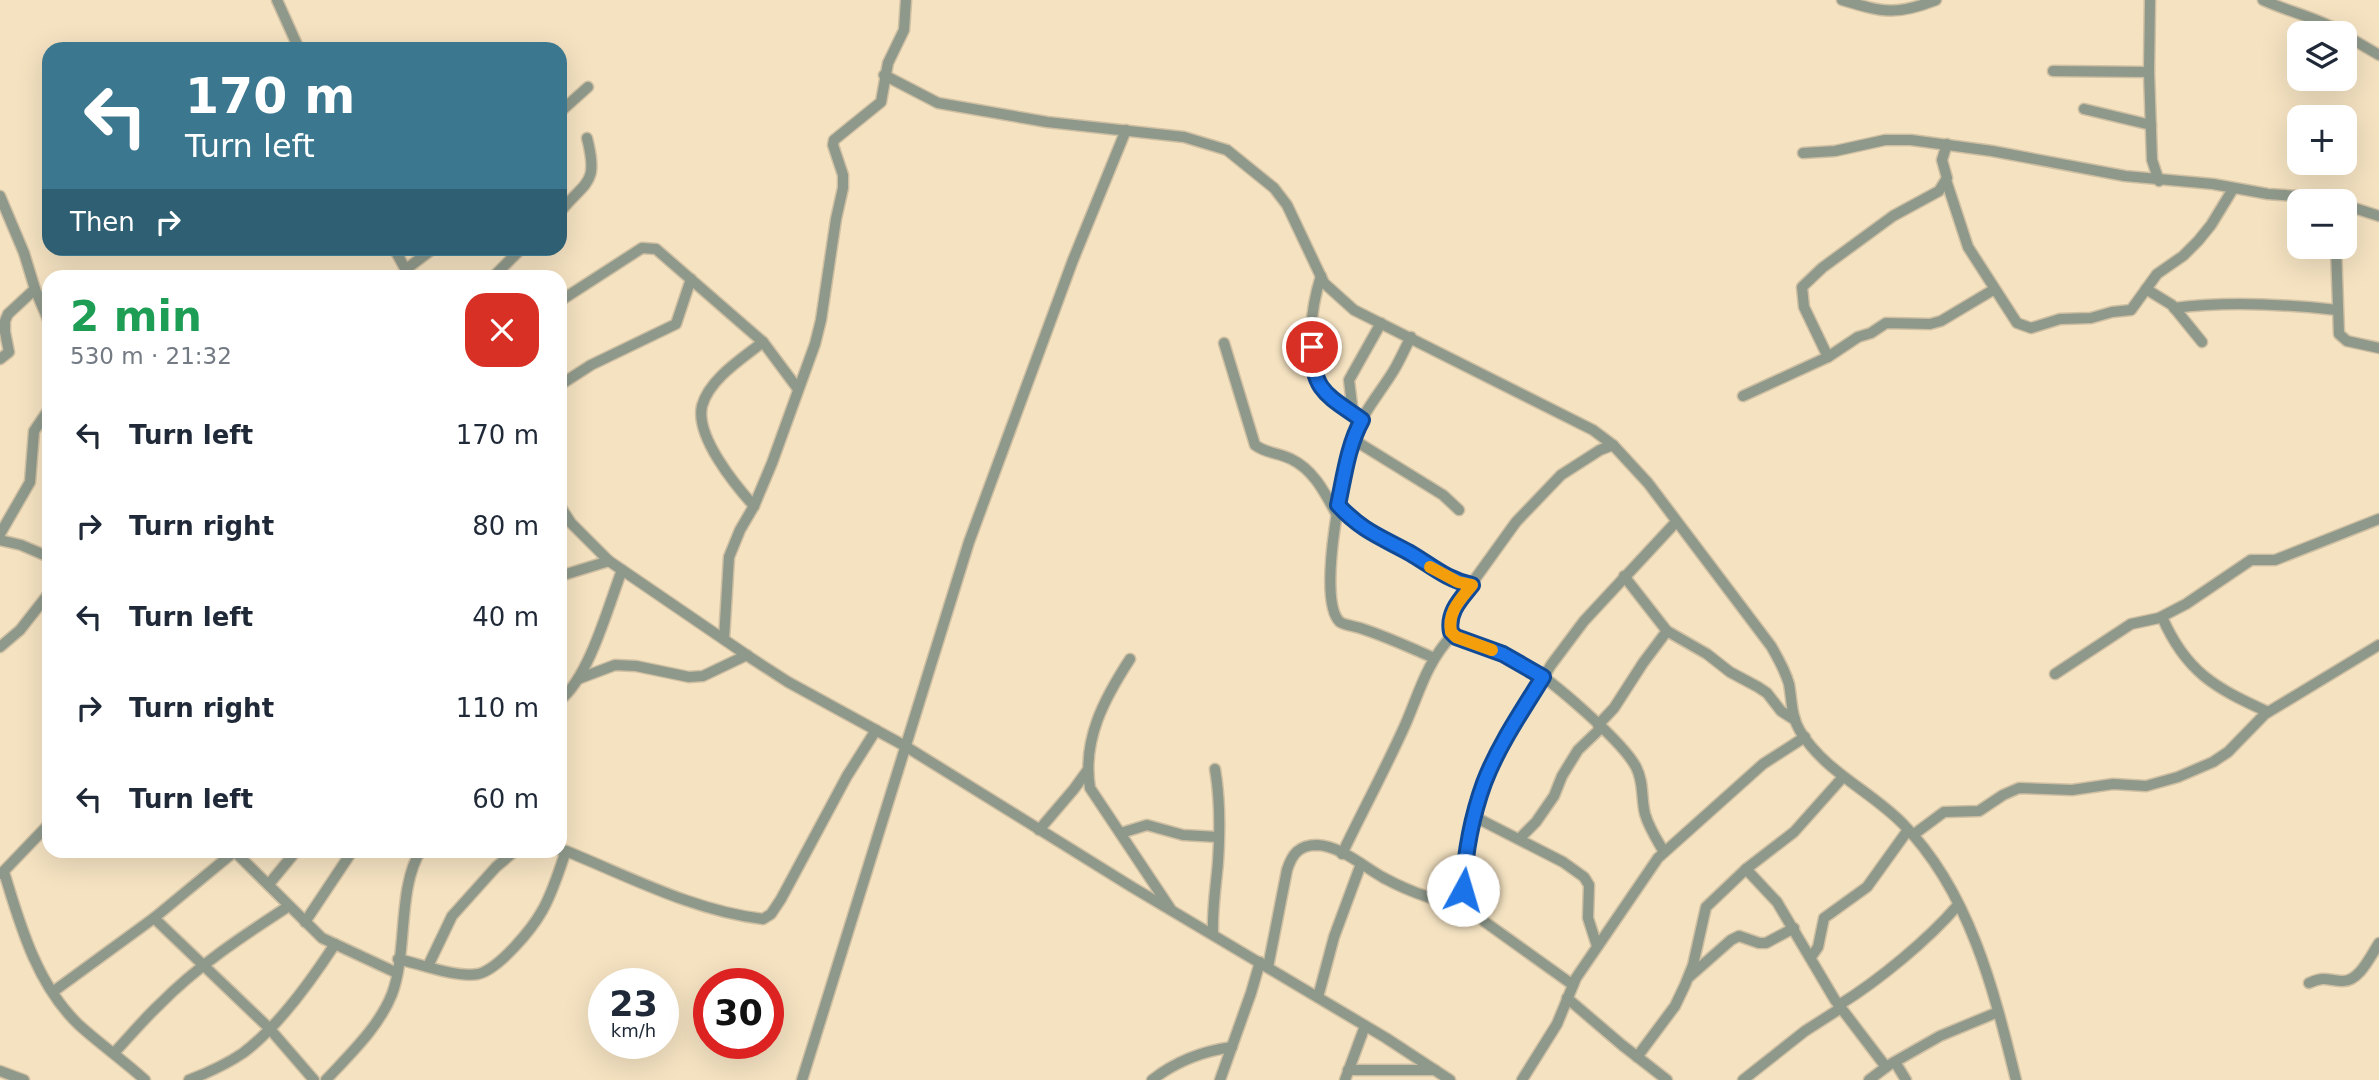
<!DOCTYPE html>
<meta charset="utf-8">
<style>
:root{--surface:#fff;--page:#f2f2f3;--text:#1f2937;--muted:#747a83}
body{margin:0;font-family:"DejaVu Sans",sans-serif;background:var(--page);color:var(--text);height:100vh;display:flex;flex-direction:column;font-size:26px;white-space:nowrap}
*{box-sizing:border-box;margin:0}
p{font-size:23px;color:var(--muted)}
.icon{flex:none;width:38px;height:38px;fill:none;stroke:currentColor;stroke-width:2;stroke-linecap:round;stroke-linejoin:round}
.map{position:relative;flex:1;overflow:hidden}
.drawer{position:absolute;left:42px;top:270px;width:525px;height:588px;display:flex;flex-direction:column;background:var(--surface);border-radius:21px;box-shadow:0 7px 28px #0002}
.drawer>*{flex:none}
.hud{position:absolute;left:42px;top:42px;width:525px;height:214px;border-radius:21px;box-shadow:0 7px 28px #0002;background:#3b778f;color:#fff;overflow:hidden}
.buttons{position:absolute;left:2287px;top:21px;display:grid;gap:14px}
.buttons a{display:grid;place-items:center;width:70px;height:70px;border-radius:14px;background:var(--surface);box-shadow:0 7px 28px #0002;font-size:35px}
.speed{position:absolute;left:588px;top:968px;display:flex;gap:14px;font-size:35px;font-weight:700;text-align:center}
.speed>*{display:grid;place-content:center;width:91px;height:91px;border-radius:50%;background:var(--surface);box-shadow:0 7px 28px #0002;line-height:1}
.speed small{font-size:18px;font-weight:400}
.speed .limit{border:10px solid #d22;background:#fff;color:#111}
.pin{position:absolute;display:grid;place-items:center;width:60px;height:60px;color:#fff;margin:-30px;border:4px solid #fff;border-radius:50%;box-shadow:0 2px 7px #0007}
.me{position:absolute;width:77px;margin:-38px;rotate:6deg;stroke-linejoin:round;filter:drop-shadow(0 0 5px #0008)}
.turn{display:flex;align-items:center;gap:24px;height:147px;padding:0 28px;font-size:32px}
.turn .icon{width:91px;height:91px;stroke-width:2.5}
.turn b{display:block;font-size:49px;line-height:60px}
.then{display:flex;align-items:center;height:66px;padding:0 28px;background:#0003;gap:14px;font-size:26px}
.round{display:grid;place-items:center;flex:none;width:74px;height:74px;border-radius:21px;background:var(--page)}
.summary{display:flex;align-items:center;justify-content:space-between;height:119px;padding:0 28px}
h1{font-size:42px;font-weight:700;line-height:52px;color:#1e9e55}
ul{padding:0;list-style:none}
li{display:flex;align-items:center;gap:21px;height:91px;padding:0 28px}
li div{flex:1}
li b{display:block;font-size:26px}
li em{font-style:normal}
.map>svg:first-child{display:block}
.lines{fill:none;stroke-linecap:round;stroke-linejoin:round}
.minor-casing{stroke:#d0c0a3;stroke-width:13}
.minor{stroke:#8f998b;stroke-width:10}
.route-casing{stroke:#114b97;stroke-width:18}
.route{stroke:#1a73e8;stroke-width:12}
.slow{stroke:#f59e0b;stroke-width:12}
</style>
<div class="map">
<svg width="2379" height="1080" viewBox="0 0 2379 1080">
<rect width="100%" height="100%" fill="#f4e2c1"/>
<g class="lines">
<g class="minor-casing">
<g id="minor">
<polyline points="277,0 299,49"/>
<path d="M1842 0C1883 12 1895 16 1936 0"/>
<polyline points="2150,0 2149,72 2152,160 2159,181"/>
<path d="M2263 0C2289 12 2319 18 2343 33"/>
<polyline points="2345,35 2379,55"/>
<polyline points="2053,71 2149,72"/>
<path d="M884 75 938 103 1047 122 1184 137 1227 150 1274 188 1287 205 1324 283 1354 310 1593 430 1613 445 1648 483 1771 646C1778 658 1785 670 1789 684 1792 700 1791 716 1800 731 1825 772 1871 791 1903 824 1970 892 1994 991 2016 1080"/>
<polyline points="2084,109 2151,125"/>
<polyline points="560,112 588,87"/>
<polyline points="1803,153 1835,151 1885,140 1911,140 1992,151 2125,176 2213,184 2268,194 2312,197 2334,201"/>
<polyline points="1946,180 1968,247 2017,323 2031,328 2060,319 2091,318 2112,312 2131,310 2157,274 2183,256 2198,241 2211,225 2233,189"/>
<polyline points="0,196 24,253 35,289 49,322"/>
<polyline points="2345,205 2379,216"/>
<path d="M560 212C586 180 599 185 587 138"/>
<polyline points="2336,247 2339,334 2347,341 2379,348"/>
<polyline points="394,248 409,276"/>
<polyline points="405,270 434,248"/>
<polyline points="494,276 522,248"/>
<path d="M1321 276C1312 304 1302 366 1322 390 1331 402 1350 411 1362 420"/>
<polyline points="2146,289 2172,305 2202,342"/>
<polyline points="560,301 642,248 656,249 763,342 798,389"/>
<path d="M2174 308C2228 301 2283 304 2337 310"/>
<path d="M1411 337C1405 348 1400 360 1394 370 1382 390 1366 408 1357 429 1345 459 1315 600 1340 622 1344 625 1354 626 1360 628 1385 636 1409 647 1434 658"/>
<path d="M1224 343 1255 445C1265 453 1279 453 1291 459 1314 470 1325 493 1337 515"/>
<polyline points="1828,357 1804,307 1802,287 1822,268 1893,216 1939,191 1947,178 1942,160 1947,144"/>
<polyline points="0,359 9,352 5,332 5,321 8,314 35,289"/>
<polyline points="560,385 591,365 676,324 691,279"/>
<polyline points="1743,396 1828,357 1858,337 1871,333 1886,323 1930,324 1941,321 1993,290"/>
<polyline points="1353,413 1349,380 1381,323"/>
<polyline points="1354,440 1443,495 1459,510"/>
<path d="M1613 445 1600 450 1561 475 1516 522 1457 604 1449 625 1451 632 1456 637C1479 646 1503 653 1525 665 1551 679 1623 742 1636 767 1644 782 1641 798 1645 814 1649 828 1657 840 1664 852"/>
<path d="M1338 505C1362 531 1381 537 1410 553 1432 566 1447 580 1472 585"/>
<polyline points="560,506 571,523 609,561 751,658 788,682 905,746 1132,887 1386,1038 1450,1080"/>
<path d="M754 506C735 485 695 436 702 406 709 379 743 358 763 342"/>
<polyline points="0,534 30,482 34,431 49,409"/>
<polyline points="0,540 21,545 49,557"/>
<polyline points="560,576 609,561"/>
<polyline points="1624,576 1667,631 1707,654 1730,672 1758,687 1767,693 1781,711 1795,720"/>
<path d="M2162 617C2186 672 2215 688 2268 712"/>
<polyline points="724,639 729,557 740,530 754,506 772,463 815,344 821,320 836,219 843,188 843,175 833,145 834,140 881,102 888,63 904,30 906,0"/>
<polyline points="0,647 20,630 49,593"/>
<path d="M1130 659C1104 699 1082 740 1090 788L1170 908"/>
<polyline points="2055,674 2131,624 2159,618 2186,604 2251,560 2275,560 2379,519"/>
<polyline points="578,679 615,665 636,666 689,677 703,676 747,655"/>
<path d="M560 700C589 678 609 604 622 570"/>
<polyline points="1598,725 1614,708 1643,663 1667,631"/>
<polyline points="1475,817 1563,862 1584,877 1589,885 1588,918 1597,946"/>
<polyline points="1039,830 1074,789 1087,771"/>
<polyline points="1121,833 1147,825 1183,835 1218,837"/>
<polyline points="1913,835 1944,812 1979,811 2003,795 2019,788 2072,790 2113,784 2146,786 2178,777 2213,762 2228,752 2265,714 2379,645"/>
<polyline points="1519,839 1536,822 1554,796 1562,776 1578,750 1601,728"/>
<polyline points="233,850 322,938 397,973"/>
<path d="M560 850 566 851C630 877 694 911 763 919L771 914 781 899 847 776 876 730"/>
<path d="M1342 854C1363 810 1386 768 1406 723 1421 688 1426 664 1453 634"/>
<polyline points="1746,869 1777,902 1835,1000 1886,1067"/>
<path d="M4 872C20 925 37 985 79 1025 100 1044 124 1061 145 1080"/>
<polyline points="1,874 49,824"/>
<polyline points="269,884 297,850"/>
<polyline points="154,918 269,1028 314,1080"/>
<polyline points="305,922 353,850"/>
<path d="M1213 934C1212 909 1216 886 1218 862 1220 832 1220 798 1215 769"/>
<polyline points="1811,957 1818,947 1824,918 1867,887 1908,830"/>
<path d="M398 959C420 964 456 978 478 974 499 969 532 929 542 911 553 892 559 870 566 851"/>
<polyline points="428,966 452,916 496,867 516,850"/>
<path d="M1268 967 1287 870C1292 854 1299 845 1317 845 1341 846 1364 867 1384 878 1410 892 1442 903 1471 907"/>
<polyline points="1689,977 1731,940 1739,936 1759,943 1766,943 1794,928"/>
<path d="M2309 983C2326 976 2326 980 2341 981 2359 983 2371 955 2379 943"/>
<polyline points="1573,985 1485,922 1471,907 1463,890 1464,865 1474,822 1484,783 1498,753 1551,665 1584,621 1676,522"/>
<polyline points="54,991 154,918 234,852"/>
<polyline points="1318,997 1334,937 1361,864"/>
<polyline points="1567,998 1622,1045 1667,1080"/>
<path d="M1839 1005C1878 981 1928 940 1958 905"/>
<path d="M114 1053C129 1037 143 1020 159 1005 197 966 244 935 289 906"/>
<polyline points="1637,1057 1675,1006 1685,985 1693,965 1706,907 1746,869 1794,832 1843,777"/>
<polyline points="1895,1062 1906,1080"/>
<polyline points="1348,1070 1435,1070"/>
<polyline points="0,1071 24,1080"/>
<path d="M189 1080C207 1073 227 1064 243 1053 278 1027 311 981 335 944"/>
<path d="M326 1080C350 1054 379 1027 392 994 408 952 397 888 421 850"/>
<polyline points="802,1080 969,542 1073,260 1126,130"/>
<path d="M1152 1080C1175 1062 1203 1051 1232 1047"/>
<polyline points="1220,1080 1251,993 1260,962"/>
<polyline points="1345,1080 1365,1026"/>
<polyline points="1522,1080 1557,1024 1576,978 1658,858 1763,764 1805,737"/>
<polyline points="1743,1080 1805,1031 1841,1008"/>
<polyline points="1869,1080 1889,1065 1940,1036 1998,1012"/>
</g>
</g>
<use href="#minor" class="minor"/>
</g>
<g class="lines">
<g class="route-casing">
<path id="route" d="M1312 347C1312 392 1329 396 1362 420 1348 445 1344 477 1338 505 1362 531 1381 537 1410 553 1432 566 1447 580 1472 585 1461 599 1447 612 1451 632L1456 637 1503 654 1543 677C1522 711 1498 746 1484 783 1472 816 1465 855 1463 890"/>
</g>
<use href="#route" class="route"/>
<path class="slow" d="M1430 567 1458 582 1472 585C1461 599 1447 612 1451 632L1456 637 1492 650"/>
</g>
</svg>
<div class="buttons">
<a><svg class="icon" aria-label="layers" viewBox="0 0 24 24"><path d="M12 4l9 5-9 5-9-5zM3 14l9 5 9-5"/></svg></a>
<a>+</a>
<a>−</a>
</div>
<div class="speed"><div>23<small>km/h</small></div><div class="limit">30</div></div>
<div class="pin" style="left:1312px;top:347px;background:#d93025"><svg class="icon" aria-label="arrive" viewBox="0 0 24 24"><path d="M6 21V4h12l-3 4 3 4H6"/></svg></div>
<svg class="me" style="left:1463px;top:890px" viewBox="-20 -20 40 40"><circle r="19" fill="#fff"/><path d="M0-13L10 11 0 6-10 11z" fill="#1a73e8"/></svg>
<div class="hud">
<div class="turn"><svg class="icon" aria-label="left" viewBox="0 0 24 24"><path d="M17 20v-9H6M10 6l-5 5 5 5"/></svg><div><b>170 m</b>Turn left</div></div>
<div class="then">Then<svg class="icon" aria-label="right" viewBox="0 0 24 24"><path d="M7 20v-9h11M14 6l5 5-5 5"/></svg></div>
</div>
<section class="drawer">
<div class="summary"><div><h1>2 min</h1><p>530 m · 21:32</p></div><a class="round" style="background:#d93025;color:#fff"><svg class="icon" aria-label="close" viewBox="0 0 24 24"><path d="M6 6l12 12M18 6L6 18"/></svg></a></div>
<ul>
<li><svg class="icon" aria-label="left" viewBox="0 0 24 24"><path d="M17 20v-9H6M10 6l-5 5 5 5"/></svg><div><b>Turn left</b></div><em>170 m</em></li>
<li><svg class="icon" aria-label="right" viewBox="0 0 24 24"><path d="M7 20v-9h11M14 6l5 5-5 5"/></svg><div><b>Turn right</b></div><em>80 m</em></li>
<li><svg class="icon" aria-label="left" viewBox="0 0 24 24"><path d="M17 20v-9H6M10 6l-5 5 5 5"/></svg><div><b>Turn left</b></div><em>40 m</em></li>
<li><svg class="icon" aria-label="right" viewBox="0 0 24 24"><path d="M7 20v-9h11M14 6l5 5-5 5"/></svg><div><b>Turn right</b></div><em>110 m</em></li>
<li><svg class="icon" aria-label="left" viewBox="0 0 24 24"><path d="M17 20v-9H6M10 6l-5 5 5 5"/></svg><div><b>Turn left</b></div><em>60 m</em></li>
</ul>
</section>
</div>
